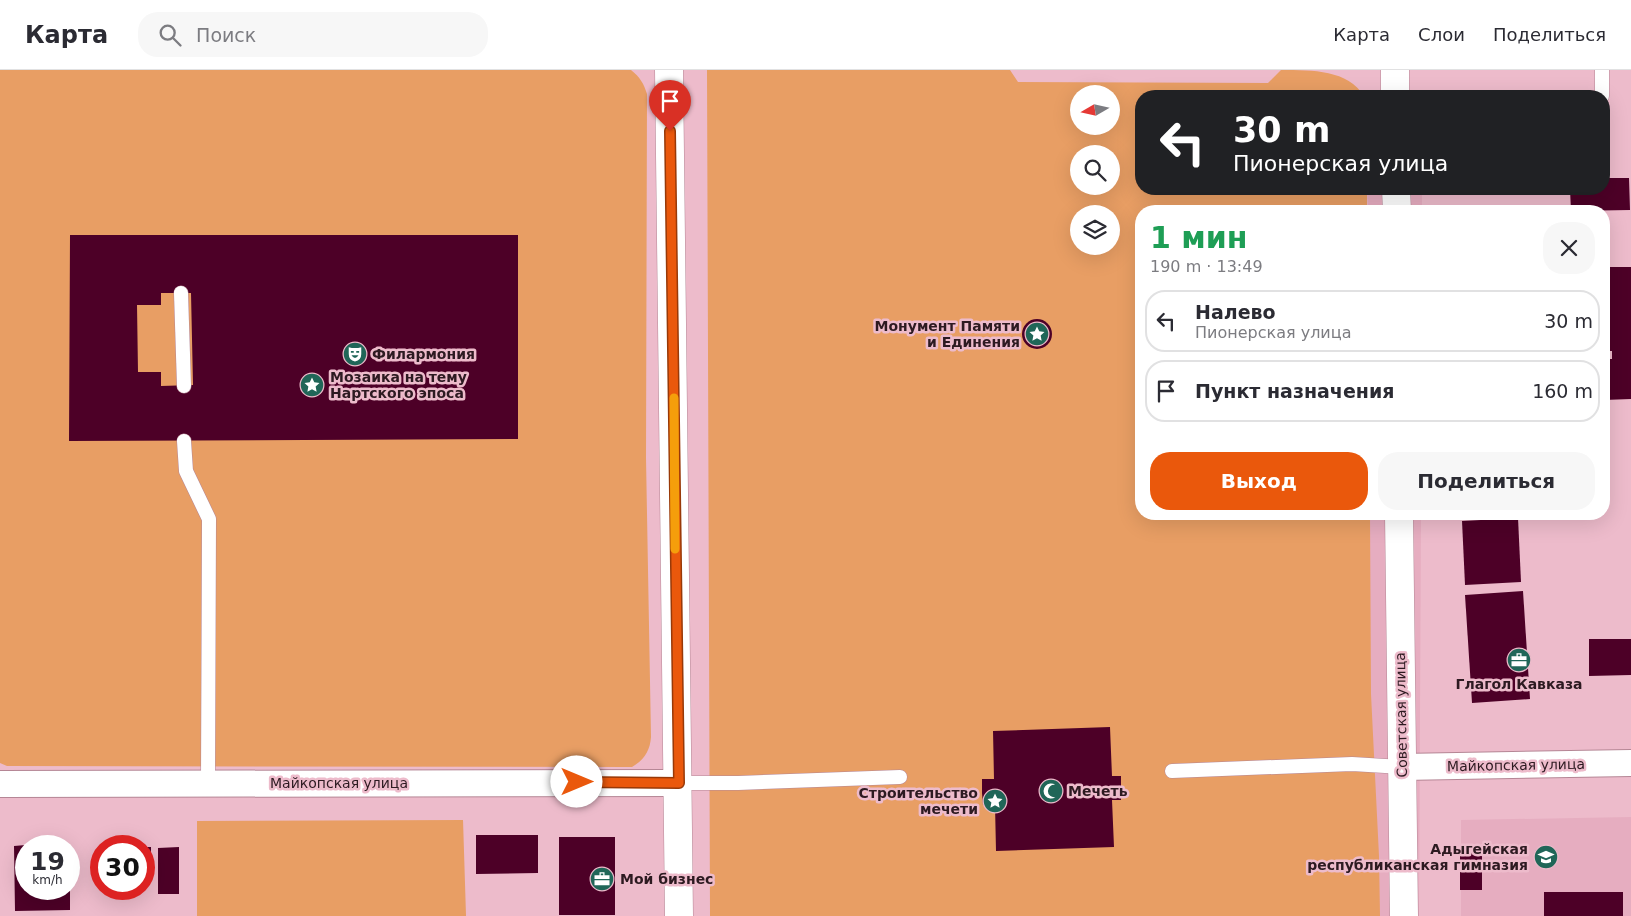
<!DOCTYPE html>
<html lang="ru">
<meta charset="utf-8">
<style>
:root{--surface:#fff;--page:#f7f7f7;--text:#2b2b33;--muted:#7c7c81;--line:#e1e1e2;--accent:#ea580c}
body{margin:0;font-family:"DejaVu Sans",sans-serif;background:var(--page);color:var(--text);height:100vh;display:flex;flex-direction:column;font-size:19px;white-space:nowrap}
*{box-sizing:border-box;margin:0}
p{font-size:16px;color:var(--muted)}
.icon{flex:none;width:28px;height:28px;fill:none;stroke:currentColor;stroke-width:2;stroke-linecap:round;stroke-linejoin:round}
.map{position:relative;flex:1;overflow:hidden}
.drawer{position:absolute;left:1135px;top:135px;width:475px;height:315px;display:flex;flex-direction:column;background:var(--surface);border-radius:20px;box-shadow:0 5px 20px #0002}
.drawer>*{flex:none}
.banner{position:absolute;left:1135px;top:20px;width:475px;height:105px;border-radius:20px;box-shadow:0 5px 20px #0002;background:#202124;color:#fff;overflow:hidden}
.needle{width:32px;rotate:261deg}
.controls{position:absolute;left:1070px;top:15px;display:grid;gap:10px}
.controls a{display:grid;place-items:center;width:50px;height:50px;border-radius:50%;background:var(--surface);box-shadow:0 5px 20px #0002;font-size:25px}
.speed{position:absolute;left:15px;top:765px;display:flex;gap:10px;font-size:25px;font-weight:700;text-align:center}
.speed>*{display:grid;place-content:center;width:65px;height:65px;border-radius:50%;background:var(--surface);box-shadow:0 5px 20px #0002;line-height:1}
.speed small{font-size:12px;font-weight:400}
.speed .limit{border:8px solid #d22;background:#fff;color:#111}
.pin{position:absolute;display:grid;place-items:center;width:42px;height:42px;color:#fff;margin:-51px -21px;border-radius:50% 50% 50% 0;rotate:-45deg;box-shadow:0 0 5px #0007}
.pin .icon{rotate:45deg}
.me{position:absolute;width:55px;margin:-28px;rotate:90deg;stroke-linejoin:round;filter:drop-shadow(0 0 4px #0008)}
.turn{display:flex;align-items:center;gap:18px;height:105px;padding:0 15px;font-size:22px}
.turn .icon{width:65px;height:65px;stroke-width:2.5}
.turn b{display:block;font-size:35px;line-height:42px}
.round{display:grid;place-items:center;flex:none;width:52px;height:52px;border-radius:20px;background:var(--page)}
.headline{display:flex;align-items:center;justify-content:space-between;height:85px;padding:0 15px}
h1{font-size:30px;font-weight:700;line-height:38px;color:#1e9e55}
.button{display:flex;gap:10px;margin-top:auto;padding:10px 15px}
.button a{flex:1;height:58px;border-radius:20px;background:var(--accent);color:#fff;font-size:20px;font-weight:700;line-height:58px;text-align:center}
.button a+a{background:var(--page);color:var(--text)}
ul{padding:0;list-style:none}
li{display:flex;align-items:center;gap:15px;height:62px;margin:0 10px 8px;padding:0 5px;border:2px solid var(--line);border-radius:20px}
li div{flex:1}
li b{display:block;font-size:19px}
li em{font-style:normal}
header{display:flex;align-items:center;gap:30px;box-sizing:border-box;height:70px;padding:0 25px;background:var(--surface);border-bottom:1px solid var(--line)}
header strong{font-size:24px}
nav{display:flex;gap:28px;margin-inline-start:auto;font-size:18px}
.search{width:350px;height:45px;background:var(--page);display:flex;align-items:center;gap:12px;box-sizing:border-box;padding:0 18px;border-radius:20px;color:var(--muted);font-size:19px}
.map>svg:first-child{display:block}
.built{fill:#e6adc0}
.green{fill:#e89e64;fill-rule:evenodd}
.building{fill:#4d0027;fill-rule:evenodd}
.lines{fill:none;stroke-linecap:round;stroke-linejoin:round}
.service-casing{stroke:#b58695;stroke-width:15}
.minor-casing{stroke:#b58695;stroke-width:28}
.tertiary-casing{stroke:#b58695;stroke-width:29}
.secondary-casing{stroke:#b58695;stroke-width:29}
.service{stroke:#fff;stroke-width:14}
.minor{stroke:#fff;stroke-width:26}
.tertiary{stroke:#fff;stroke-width:28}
.secondary{stroke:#fff;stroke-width:28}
.route-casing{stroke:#983908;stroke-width:12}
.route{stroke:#ea580c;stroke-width:9}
.slow{stroke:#f59e0b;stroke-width:9}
.labels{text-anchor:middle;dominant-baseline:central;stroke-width:5;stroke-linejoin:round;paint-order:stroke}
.poi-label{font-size:14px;font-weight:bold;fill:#2d1a21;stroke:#edbbcb;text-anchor:start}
.street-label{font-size:14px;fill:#2d1a21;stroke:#edbbcb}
</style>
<header>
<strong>Карта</strong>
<div class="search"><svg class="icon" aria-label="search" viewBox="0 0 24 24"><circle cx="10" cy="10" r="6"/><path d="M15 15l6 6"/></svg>Поиск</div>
<nav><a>Карта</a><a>Слои</a><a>Поделиться</a></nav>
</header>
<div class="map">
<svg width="1631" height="846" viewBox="0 0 1631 846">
<rect width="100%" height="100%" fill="#edbbcb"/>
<g class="built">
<polygon points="1367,119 1422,119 1422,141 1368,141"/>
<polygon points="1367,444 1421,444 1419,846 1363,846"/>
<polygon points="1631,747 1631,846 1461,846 1461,750"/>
</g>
<g class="green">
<path d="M0 0H631C640 7 644 14 647 24L646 388 651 667C650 681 644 690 632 697L7 696 0 693Z"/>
<path d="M707 0H1010L1018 12 1268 13 1281 0C1313 0 1348 0 1364 26H1141V119H1367V141H1141V444H1370L1371 624 1379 786 1380 846H710ZM1079 24H1111V56H1079ZM1079 84H1111V116H1079ZM1079 144H1111V176H1079Z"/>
<polygon points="463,750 466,846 197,846 197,751"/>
</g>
<g class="building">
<polygon points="1604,108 1629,108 1630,140 1571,141 1570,119 1604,119"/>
<path d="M70 165H518V369L69 371ZM161 223H191L193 315 161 316V302H138L137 235H161Z"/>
<polygon points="1604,197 1631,197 1631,329 1604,330 1604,289 1612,289 1612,281 1604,281 1604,245 1610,245 1609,234 1604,235"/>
<circle cx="1037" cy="264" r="15"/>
<polygon points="1518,448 1521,512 1465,515 1462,451"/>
<polygon points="1523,521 1530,629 1472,633 1465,525"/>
<polygon points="1589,569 1631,569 1631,605 1589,606"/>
<polygon points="1110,657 1112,706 1121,706 1121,730 1112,730 1114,777 996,781 995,735 983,735 982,723 982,709 994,709 993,661"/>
<polygon points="476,765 538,765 538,803 476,804"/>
<rect x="559" y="767" width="56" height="78"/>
<polygon points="26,775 26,819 70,819 70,840 15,841 14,776"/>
<rect x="1460" y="775" width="22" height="45"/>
<rect x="144" y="777" width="7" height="36"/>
<polygon points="179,777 179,824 158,824 158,778"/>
<rect x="1544" y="822" width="79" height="24"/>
</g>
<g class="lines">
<g class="service-casing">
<g id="service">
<polyline points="1602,0 1602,26"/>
<polyline points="181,223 184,316"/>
<polyline points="184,371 186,401 209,449 208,713"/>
<polyline points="1172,701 1352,694 1402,697"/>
<polyline points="679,713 738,713 900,707"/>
</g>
</g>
<g class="minor-casing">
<g id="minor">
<polyline points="1402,697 1631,693"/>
<polyline points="0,714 679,713"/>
</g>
</g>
<g class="tertiary-casing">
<g id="tertiary">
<polyline points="1395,0 1395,26"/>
<polyline points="1396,119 1397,141"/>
<polyline points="1399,444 1404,846"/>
</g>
</g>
<g class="secondary-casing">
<polyline id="secondary" points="669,0 679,846"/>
</g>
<use href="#service" class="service"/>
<use href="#minor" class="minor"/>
<use href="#tertiary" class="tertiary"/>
<use href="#secondary" class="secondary"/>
</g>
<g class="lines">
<g class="route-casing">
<polyline id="route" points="577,712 679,713 670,61"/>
</g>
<use href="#route" class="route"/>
<polyline class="slow" points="674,328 675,479"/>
</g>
<defs>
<g id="sight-disc" transform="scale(1.25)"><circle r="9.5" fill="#206658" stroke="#edbbcb"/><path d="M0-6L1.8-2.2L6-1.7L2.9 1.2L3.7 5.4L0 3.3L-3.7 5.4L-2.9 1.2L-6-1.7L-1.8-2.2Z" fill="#fff"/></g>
<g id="theatre-disc" transform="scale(1.25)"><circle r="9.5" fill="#206658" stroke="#edbbcb"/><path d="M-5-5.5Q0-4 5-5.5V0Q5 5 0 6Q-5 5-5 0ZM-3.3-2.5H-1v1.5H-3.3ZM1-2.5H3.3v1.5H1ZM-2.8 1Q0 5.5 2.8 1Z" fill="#fff"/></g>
<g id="office-disc" transform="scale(1.25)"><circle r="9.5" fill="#206658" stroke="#edbbcb"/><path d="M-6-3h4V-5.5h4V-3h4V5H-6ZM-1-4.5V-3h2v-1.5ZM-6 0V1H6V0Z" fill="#fff"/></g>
<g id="mosque-disc" transform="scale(1.25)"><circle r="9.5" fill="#206658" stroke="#edbbcb"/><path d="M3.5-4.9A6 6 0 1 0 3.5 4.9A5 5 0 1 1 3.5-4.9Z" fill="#fff"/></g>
<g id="school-disc" transform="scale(1.25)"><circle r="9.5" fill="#206658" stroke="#edbbcb"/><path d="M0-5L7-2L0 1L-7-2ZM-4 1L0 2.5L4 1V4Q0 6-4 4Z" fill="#fff"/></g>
</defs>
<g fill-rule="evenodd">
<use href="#sight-disc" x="1037" y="264"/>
<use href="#theatre-disc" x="355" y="284"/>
<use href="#sight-disc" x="312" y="315"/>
<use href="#office-disc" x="1519" y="590"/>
<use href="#mosque-disc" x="1051" y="721"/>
<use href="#sight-disc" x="995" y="731"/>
<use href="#school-disc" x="1546" y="787"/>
<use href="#office-disc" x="602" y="809"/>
</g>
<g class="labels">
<g class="poi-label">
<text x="1020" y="256" text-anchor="end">Монумент Памяти<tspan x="1020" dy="16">и Единения</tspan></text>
<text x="372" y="284">Филармония</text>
<text x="330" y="307">Мозаика на тему<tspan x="330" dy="16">Нартского эпоса</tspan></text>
<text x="1519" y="614" text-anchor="middle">Глагол Кавказа</text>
<text x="1068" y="721">Мечеть</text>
<text x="978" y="723" text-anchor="end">Строительство<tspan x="978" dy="16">мечети</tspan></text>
<text x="1528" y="779" text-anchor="end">Адыгейская<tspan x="1528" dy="16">республиканская гимназия</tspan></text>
<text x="620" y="809">Мой бизнес</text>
</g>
<g class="street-label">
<text transform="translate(1401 645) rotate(-91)">Советская улица</text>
<text transform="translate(1516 695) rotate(-1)">Майкопская улица</text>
<text x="339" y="713">Майкопская улица</text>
</g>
</g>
</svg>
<div class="controls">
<a><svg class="needle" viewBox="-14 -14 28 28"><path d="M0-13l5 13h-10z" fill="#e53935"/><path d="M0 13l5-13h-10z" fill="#7c7c81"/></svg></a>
<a><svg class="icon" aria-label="search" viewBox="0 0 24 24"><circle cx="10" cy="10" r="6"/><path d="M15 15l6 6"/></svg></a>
<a><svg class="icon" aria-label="layers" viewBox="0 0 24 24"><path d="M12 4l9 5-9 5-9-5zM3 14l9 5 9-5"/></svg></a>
</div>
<div class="speed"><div>19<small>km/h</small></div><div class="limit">30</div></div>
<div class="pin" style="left:670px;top:61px;background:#d93025"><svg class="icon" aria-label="arrive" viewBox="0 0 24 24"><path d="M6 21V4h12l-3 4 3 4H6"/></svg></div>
<svg class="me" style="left:577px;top:712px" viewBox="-20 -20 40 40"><circle r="19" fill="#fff"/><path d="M0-13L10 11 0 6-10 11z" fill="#ea580c"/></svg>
<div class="banner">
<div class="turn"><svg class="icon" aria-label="left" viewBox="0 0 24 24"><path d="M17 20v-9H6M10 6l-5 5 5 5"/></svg><div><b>30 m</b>Пионерская улица</div></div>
</div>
<section class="drawer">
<div class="headline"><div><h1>1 мин</h1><p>190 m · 13:49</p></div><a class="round"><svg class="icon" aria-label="close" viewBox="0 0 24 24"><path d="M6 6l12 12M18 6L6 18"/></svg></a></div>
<ul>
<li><svg class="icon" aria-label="left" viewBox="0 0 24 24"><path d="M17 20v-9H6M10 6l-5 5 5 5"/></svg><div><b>Налево</b><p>Пионерская улица</p></div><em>30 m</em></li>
<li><svg class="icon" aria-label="arrive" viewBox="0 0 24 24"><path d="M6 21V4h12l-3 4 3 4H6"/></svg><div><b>Пункт назначения</b></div><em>160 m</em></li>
</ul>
<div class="button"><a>Выход</a><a>Поделиться</a></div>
</section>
</div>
